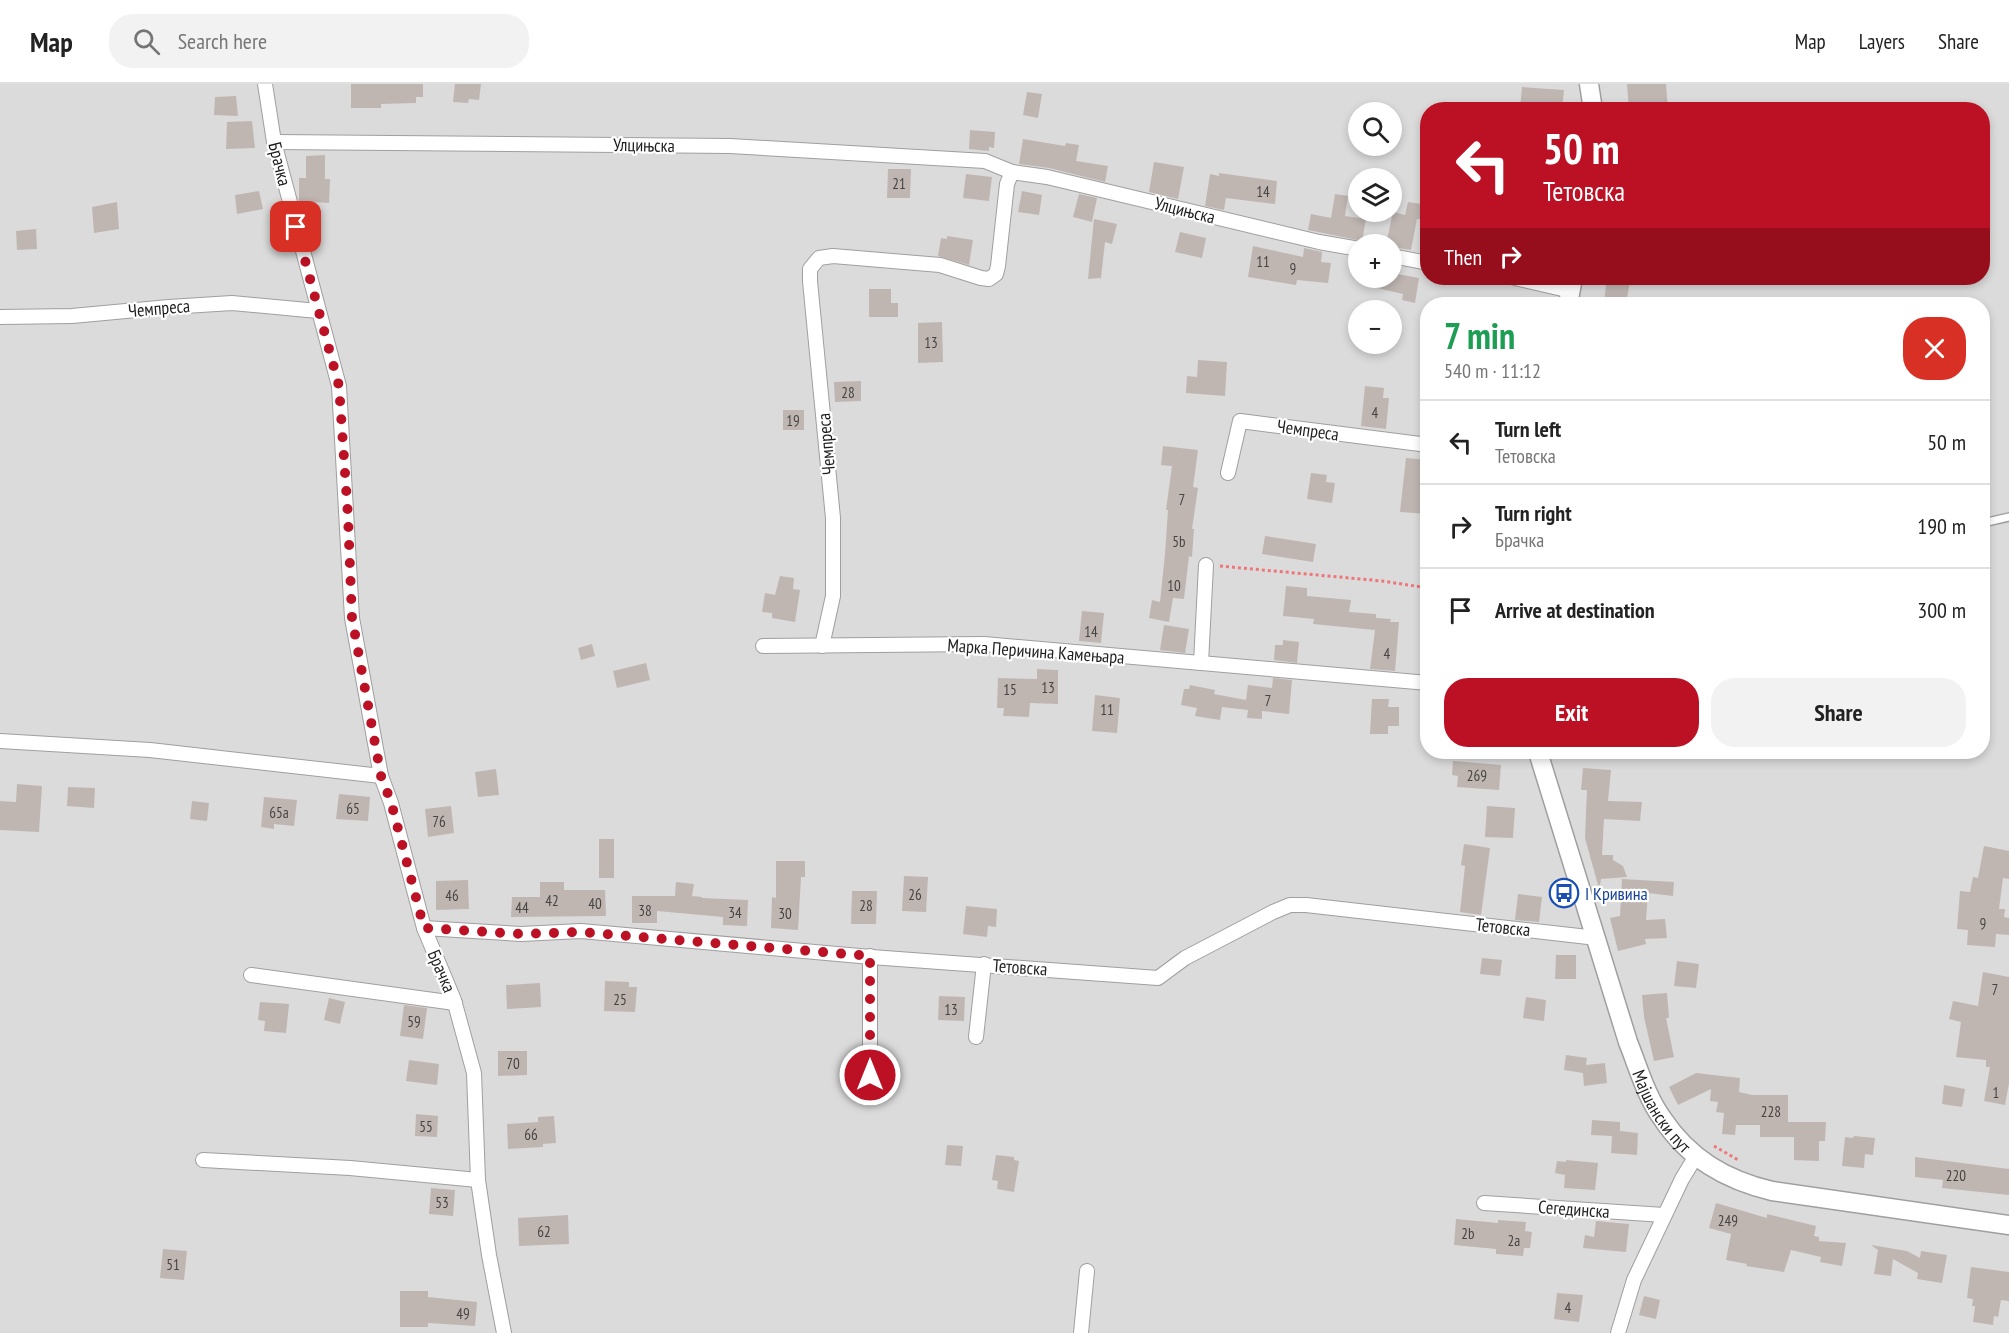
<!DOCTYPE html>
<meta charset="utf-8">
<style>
:root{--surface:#fff;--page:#f2f2f2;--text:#222;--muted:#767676;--line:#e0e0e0;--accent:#bc1124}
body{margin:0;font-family:"PT Sans Narrow",sans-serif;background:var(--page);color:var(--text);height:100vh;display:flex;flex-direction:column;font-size:22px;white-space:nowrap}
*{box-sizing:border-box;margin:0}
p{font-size:20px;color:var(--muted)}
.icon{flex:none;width:33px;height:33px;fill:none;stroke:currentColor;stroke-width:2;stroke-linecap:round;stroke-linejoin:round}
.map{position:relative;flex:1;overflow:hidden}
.panel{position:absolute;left:1420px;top:213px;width:570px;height:462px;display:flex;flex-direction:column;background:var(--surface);border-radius:24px;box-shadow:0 3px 9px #0003}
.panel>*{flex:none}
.top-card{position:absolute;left:1420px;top:18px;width:570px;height:183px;border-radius:24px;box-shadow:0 3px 9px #0003;background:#bc1124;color:#fff;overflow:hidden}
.tools{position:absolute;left:1348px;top:18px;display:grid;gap:12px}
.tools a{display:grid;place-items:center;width:54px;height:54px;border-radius:50%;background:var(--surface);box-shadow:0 3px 9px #0003;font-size:30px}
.pin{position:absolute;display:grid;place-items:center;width:51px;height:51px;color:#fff;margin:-26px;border-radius:12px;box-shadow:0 3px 9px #0006}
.me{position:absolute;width:66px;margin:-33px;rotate:0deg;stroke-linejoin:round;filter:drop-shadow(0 0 4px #0008)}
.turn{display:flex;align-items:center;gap:21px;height:126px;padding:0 24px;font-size:27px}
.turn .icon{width:78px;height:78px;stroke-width:2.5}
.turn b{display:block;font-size:42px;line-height:51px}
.then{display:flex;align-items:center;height:57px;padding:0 24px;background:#0003;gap:12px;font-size:22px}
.round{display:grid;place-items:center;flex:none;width:63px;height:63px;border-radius:24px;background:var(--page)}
.overview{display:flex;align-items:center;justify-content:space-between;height:102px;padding:0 24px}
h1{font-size:36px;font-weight:800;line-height:45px;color:#1e9e55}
.primary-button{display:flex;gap:12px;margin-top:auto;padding:12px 24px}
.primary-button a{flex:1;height:69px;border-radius:24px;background:var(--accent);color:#fff;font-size:24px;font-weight:800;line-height:69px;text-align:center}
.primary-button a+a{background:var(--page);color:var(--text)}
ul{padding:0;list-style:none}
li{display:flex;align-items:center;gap:18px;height:84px;padding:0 24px;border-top:2px solid var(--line)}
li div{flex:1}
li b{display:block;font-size:22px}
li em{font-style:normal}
header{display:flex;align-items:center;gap:36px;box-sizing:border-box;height:84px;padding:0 30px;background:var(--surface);border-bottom:2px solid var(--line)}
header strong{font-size:28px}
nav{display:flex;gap:33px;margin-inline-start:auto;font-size:21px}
.search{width:420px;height:54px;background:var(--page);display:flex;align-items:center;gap:15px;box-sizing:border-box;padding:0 21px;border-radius:24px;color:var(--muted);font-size:22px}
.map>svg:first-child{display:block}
.residential{fill:#dcdbdb;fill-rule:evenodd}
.building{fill:#bfb6b2}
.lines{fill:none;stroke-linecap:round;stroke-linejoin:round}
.service-casing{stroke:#9f9f9f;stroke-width:10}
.minor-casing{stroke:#9f9f9f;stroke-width:16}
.tertiary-casing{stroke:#9f9f9f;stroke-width:21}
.path{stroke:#ee7678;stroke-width:3;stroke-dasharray:3 3;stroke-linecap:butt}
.service{stroke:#fff;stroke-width:7}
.minor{stroke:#fff;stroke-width:14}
.tertiary{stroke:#fff;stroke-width:18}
.route{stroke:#bc1124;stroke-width:10;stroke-dasharray:0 18}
.labels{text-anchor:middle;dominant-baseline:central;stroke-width:4.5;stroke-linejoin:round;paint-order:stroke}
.number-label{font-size:15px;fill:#464443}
.street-label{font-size:18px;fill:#1e1e1e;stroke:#fff}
.transit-label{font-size:18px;fill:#164399;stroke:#fff;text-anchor:start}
</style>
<header>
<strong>Map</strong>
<div class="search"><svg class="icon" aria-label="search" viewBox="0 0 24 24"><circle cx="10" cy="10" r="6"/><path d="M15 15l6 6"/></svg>Search here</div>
<nav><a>Map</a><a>Layers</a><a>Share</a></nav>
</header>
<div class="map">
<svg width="2009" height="1249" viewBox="0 0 2009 1249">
<rect width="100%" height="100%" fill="#eeeae5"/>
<path class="residential" d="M0 0H2009V1249H0ZM1428 26H1983V194H1428ZM1359 28H1392V62H1359ZM1359 94H1392V128H1359ZM1359 160H1392V194H1359ZM1428 220H1983V668H1428ZM1359 226H1392V260H1359Z"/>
<g class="building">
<polygon points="351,0 423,0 423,13 416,13 416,19 381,20 381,24 351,24"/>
<polygon points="455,0 481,0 479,16 469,15 468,19 453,18"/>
<polygon points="1627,0 1666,0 1668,26 1629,26"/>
<polygon points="1522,3 1564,6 1562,26 1520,24"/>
<polygon points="1027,8 1042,10 1038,34 1023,31"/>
<polygon points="236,12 238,32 214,31 215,13"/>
<polygon points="252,37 255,64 226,65 227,38"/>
<polygon points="970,46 995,48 994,64 989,63 989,67 969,65"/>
<polygon points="1023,55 1065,62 1066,59 1079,61 1076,77 1108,82 1105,98 1049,84 1019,80"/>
<polygon points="325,71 325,95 330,95 329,119 299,117 299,94 306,94 306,72"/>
<polygon points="1154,78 1184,83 1178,115 1149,108"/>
<polygon points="888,85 911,85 910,114 887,114"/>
<polygon points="1219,89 1277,97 1275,120 1226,114 1224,126 1205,122 1210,90 1219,92"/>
<polygon points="966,90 992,93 989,117 963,114"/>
<polygon points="259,107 263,125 237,130 235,111"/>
<polygon points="1022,107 1042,111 1039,131 1018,128"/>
<polygon points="1079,110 1097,114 1092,138 1073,133"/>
<polygon points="1335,110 1348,112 1345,132 1366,135 1362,157 1308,146 1311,130 1331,134"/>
<polygon points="117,118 119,145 94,149 92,123"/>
<polygon points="1408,118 1428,121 1428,136 1417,135 1411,166 1392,163 1392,160 1386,160 1393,128 1405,131"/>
<polygon points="1094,135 1117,140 1112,160 1105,158 1101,194 1088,195"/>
<polygon points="36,145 37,165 17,166 16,147"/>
<polygon points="1180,148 1206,154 1202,174 1175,168"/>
<polygon points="947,152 973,156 969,181 938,172 941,154 947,155"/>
<polygon points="1253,162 1303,173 1304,164 1322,168 1321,178 1331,179 1328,199 1297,196 1296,201 1248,193"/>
<polygon points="1397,190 1419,194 1415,219 1402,216 1403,210 1377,204 1379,194 1397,194"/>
<polygon points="1607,194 1630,197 1626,220 1604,218"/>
<polygon points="869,205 891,205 891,219 898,219 898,233 869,233"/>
<polygon points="942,238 943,278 918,279 918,239"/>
<polygon points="1198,276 1227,278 1225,312 1186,309 1187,292 1197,293"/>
<polygon points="861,297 861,317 835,318 834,298"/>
<polygon points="1365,302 1384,304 1383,314 1389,314 1386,345 1361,342"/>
<rect x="783" y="326" width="21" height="20"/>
<polygon points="1163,362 1198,366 1193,403 1198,404 1192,445 1194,445 1192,473 1189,472 1184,515 1173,514 1169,538 1149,534 1152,516 1160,518 1165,470 1168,426 1166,426 1172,382 1161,381"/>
<polygon points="1406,374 1428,376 1428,430 1400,428"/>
<polygon points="1311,389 1327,391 1326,398 1335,399 1332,419 1307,415"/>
<polygon points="1265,452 1316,460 1313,478 1262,470"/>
<polygon points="780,492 794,494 793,505 800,506 795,538 772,534 772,529 762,528 765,509 775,511"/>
<polygon points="1286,502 1307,504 1307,512 1351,516 1349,528 1376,530 1376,534 1391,535 1390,538 1399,538 1395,587 1370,585 1375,546 1313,540 1314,535 1283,532"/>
<polygon points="1082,527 1104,529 1101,559 1079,557"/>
<polygon points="1164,541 1189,545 1185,569 1160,566"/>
<polygon points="1283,556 1299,558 1297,579 1274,576 1275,561 1283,561"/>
<polygon points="592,560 595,572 581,576 578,564"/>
<polygon points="646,579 650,596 617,604 613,587"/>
<polygon points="1037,585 1058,586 1058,620 1030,619 1029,633 1003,632 1004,624 997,624 998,594 1037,595"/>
<polygon points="1273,594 1292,596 1289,630 1262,627 1262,635 1247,634 1248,626 1222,623 1220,636 1195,632 1197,624 1181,621 1184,605 1189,605 1190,601 1215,606 1214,610 1246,616 1248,601 1272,604"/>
<polygon points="1095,611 1120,614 1117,649 1092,647"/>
<polygon points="1372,615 1389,615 1388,623 1399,623 1399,642 1388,642 1388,650 1370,650"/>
<polygon points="1453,677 1501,681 1499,706 1457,703 1458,692 1452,691"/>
<polygon points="1583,684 1611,686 1608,717 1642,718 1640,737 1604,735 1602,771 1613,771 1613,776 1623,782 1627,793 1601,795 1600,801 1598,801 1585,754 1587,706 1581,706"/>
<polygon points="496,685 499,711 478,713 475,688"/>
<polygon points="17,700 42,702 39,748 0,746 0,717 16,718"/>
<polygon points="68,703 95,704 94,724 67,722"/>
<polygon points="339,710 370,713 368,737 336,735"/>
<polygon points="264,713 297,716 294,742 274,740 274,745 261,743"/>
<polygon points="192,717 209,719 207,737 190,735"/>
<polygon points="451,722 454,749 428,753 425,725"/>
<polygon points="1487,722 1515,724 1513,754 1485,753"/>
<rect x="599" y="755" width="15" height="39"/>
<polygon points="1464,760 1490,764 1481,831 1460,828 1465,782 1461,781"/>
<polygon points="1984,762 2009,767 2009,795 2003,794 1999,825 2005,825 2004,833 2009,834 2009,851 1996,850 1995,863 1967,861 1968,846 1957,845 1960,807 1970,808 1973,793 1978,794"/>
<polygon points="776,777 805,777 805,793 801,793 798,846 771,844 772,813 776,814"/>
<polygon points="904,792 928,793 926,828 902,827"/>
<polygon points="1622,795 1674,798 1673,812 1648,809 1646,836 1665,835 1667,854 1645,855 1646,860 1618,867 1610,834 1620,832"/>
<polygon points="468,796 469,825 436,826 436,797"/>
<polygon points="540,798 564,798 564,806 605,806 606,832 511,833 512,813 540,813"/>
<polygon points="676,798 694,800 692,812 702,813 702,814 748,816 747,842 723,841 723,833 657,827 657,839 632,839 632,812 675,812"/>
<polygon points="852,807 877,807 876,840 851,840"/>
<polygon points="1518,810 1542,813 1539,838 1515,836"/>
<polygon points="966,822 997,825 996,843 988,842 987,853 963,850"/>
<polygon points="1556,871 1576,871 1576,895 1555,895"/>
<polygon points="1482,874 1502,876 1500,892 1480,890"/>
<polygon points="1677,877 1699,880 1696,904 1674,902"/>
<polygon points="1983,888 2009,893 2009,999 2005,1021 1984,1017 1990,983 1986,983 1986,976 1956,973 1961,938 1949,935 1953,917 1978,922"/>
<polygon points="605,897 629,898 629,903 637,903 635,928 604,927"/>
<polygon points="540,899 541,923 507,925 506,901"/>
<polygon points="1667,909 1669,934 1666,934 1674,973 1654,977 1644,933 1642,911"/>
<polygon points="939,912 965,913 964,937 938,936"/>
<polygon points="1526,913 1546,916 1544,937 1523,934"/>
<polygon points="329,914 345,918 340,940 324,936"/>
<polygon points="260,918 289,920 286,949 264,947 265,937 258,936"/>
<polygon points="404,921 427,924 423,955 400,952"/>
<polygon points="498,967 527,967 527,991 498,992"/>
<polygon points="1566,971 1587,974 1586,981 1605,979 1607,999 1584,1002 1583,989 1564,986"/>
<polygon points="409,976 439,980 437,1001 406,997"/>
<polygon points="1696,989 1740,994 1739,1008 1752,1011 1788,1011 1788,1038 1826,1038 1825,1057 1819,1057 1819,1077 1794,1076 1794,1053 1760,1053 1760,1041 1736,1041 1735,1051 1722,1050 1724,1029 1716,1028 1718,1018 1710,1017 1711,1005 1678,1021 1669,1003"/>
<polygon points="1944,1001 1965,1005 1962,1023 1942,1020"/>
<polygon points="416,1030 438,1032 437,1053 415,1052"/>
<polygon points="554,1032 556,1059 543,1060 543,1063 508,1065 507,1040 538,1038 538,1033"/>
<polygon points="1592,1036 1620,1038 1620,1047 1638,1049 1637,1071 1611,1069 1612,1052 1591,1051"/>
<polygon points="1854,1052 1875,1054 1873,1071 1865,1070 1864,1084 1842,1082 1845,1053 1853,1054"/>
<polygon points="947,1061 963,1062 961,1082 945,1081"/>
<polygon points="996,1071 1014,1073 1014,1076 1019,1077 1014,1108 997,1105 998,1097 992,1096"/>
<polygon points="1915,1073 2009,1085 2009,1111 1942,1104 1943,1096 1915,1093"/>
<polygon points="1566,1076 1598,1079 1595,1106 1564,1104 1565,1091 1555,1089 1557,1077 1566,1078"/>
<polygon points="431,1104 455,1106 453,1132 429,1130"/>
<polygon points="1716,1119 1767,1134 1767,1130 1816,1142 1814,1152 1819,1153 1819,1157 1846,1159 1842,1182 1820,1178 1821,1173 1791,1166 1784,1188 1746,1182 1747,1180 1726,1176 1731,1150 1709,1144"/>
<polygon points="568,1131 569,1160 519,1162 518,1134"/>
<polygon points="1456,1135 1498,1139 1498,1136 1526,1138 1525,1147 1532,1148 1530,1164 1524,1164 1523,1172 1496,1170 1496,1165 1454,1161"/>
<polygon points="1596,1137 1629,1140 1626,1168 1583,1164 1585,1151 1594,1153"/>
<polygon points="1871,1161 1907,1167 1920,1174 1921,1167 1947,1171 1942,1199 1917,1195 1918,1189 1893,1175 1891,1192 1874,1190 1878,1166"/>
<polygon points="163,1165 187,1167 184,1196 160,1194"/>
<polygon points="1971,1183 2009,1188 2009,1217 2001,1216 1998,1233 1994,1232 1993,1241 1973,1238 1975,1222 1972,1222 1973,1215 1967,1214"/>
<polygon points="400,1207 428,1207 428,1213 477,1218 475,1242 428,1239 428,1243 400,1243"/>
<polygon points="1557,1209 1583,1211 1579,1238 1554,1235"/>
<polygon points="1644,1212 1660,1216 1656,1235 1639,1231"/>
</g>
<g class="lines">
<g class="service-casing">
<polyline id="service" points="1983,439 2009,433"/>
</g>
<g class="minor-casing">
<g id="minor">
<polyline points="265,0 274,58 339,302 352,534 381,692 391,719 424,844 454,916 474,989 478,1096 489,1171 504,1249"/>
<polyline points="274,58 730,62 985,77 1012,88"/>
<polyline points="1392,172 1428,179"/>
<polyline points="1515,194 1571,207"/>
<polyline points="0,233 72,232 169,223 232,219 318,227"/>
<polyline points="1228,389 1240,337 1428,361"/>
<polyline points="763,562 984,560 1428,599"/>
<polyline points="822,562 833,512 833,434 810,197 810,185 819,174 833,172 940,181 981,194 989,195 996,190 998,182 1007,100 1012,88 1047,93 1319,158 1359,165"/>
<polyline points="1201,579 1206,481"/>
<polyline points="0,657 150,666 381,692"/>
<polyline points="424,844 521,850 581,847 871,873 1158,894 1185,874 1273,828 1290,821 1306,821 1597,854"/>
<polyline points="870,872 870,1014"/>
<polyline points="251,891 455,919"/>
<polyline points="976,953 984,880"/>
<polyline points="203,1076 350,1084 478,1096"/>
<polyline points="1484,1119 1664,1131"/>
<polyline points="1081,1249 1087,1187"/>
<polyline points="1618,1249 1634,1196 1682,1095 1696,1072"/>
</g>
</g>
<g class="tertiary-casing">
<g id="tertiary">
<polyline points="1589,0 1593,26"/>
<polyline points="1568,220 1573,194"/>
<path id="s1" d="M1538 668 1628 958C1638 983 1646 1012 1662 1034 1689 1075 1726 1096 1772 1107L2009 1141"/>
</g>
</g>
<g class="path">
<polyline points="1220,482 1382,497 1428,504"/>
<polyline points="1714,1062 1740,1077"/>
</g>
<use href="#service" class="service"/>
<use href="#minor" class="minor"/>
<use href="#tertiary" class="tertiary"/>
</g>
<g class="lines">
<polyline class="route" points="296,143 339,302 348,432 352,534 381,692 391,718 424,844 521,850 581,848 870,872 870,991"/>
</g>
<defs>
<g id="bus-ring" transform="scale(1.5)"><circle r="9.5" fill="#fff" stroke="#1a4fb4" stroke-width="1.5"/><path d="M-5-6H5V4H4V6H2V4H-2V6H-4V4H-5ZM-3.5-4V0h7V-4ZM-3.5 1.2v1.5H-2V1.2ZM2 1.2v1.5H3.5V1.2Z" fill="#1a4fb4"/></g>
</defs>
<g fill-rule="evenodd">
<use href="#bus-ring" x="1564" y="809"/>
</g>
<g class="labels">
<g class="number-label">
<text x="899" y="99">21</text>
<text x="1263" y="107">14</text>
<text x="1263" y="177">11</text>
<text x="1293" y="184">9</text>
<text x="931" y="258">13</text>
<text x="848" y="308">28</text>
<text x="1375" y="328">4</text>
<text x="793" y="336">19</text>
<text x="1182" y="415">7</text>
<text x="1179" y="457">5b</text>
<text x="1174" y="501">10</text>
<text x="1091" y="547">14</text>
<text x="1387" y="569">4</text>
<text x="1048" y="603">13</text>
<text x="1010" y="605">15</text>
<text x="1268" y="616">7</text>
<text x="1107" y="625">11</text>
<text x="1477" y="691">269</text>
<text x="353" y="724">65</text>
<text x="279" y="728">65a</text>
<text x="439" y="737">76</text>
<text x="915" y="810">26</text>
<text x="452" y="811">46</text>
<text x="552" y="816">42</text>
<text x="595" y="819">40</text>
<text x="866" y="821">28</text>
<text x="522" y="823">44</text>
<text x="645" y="826">38</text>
<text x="735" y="828">34</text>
<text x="785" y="829">30</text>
<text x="1983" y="839">9</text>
<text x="1995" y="905">7</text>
<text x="620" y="915">25</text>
<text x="951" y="925">13</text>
<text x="414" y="937">59</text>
<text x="513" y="979">70</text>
<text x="1996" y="1008">1</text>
<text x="1771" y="1027">228</text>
<text x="426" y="1042">55</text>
<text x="531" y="1050">66</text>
<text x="1956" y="1091">220</text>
<text x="442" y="1118">53</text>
<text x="1728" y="1136">249</text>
<text x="544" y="1147">62</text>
<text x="1468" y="1149">2b</text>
<text x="1514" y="1156">2a</text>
<text x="173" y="1180">51</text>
<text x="1568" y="1223">4</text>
<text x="463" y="1229">49</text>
</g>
<g class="street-label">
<text transform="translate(644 61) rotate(1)">Улцињска</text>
<text transform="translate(280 80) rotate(76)">Брачка</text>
<text transform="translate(1185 126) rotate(14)">Улцињска</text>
<text transform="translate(159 224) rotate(-5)">Чемпреса</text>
<text transform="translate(1308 346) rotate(8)">Чемпреса</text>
<text transform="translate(826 360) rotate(-95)">Чемпреса</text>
<text transform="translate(1036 567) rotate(4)">Марка Перичина Камењара</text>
<text transform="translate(1503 843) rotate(6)">Тетовска</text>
<text transform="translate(1020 883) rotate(4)">Тетовска</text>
<text transform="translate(442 887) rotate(67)">Брачка</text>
<text stroke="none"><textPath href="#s1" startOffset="381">Мајшански пут</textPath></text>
<text transform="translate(1574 1125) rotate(4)">Сегединска</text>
</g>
<g class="transit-label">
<text x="1585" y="809">I Кривина</text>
</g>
</g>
</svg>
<div class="tools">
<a><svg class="icon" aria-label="search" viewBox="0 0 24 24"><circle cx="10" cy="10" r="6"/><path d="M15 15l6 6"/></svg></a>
<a><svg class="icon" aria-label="layers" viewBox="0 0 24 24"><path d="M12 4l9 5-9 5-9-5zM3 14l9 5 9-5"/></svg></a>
<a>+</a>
<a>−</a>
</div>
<div class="pin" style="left:296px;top:143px;background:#d93025"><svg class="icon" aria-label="arrive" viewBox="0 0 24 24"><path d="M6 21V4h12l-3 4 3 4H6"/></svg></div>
<svg class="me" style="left:870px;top:991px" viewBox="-20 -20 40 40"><circle r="17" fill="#bc1124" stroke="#fff" stroke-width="3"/><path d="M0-11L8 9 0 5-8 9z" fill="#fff"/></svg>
<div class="top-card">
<div class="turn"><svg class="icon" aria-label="left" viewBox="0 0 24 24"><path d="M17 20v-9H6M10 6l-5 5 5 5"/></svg><div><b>50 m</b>Тетовска</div></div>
<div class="then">Then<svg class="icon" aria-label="right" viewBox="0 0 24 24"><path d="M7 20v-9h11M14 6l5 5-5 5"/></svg></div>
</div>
<section class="panel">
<div class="overview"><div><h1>7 min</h1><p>540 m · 11:12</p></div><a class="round" style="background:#d93025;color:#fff"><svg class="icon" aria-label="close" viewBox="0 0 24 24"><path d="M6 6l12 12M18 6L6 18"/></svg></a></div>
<ul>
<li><svg class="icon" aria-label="left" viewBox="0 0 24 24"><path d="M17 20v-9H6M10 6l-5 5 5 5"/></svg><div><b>Turn left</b><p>Тетовска</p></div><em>50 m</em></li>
<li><svg class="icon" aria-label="right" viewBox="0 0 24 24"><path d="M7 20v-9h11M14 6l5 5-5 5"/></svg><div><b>Turn right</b><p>Брачка</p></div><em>190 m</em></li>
<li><svg class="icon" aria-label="arrive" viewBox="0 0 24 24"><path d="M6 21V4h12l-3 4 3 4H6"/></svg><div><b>Arrive at destination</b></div><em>300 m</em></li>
</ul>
<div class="primary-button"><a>Exit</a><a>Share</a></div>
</section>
</div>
